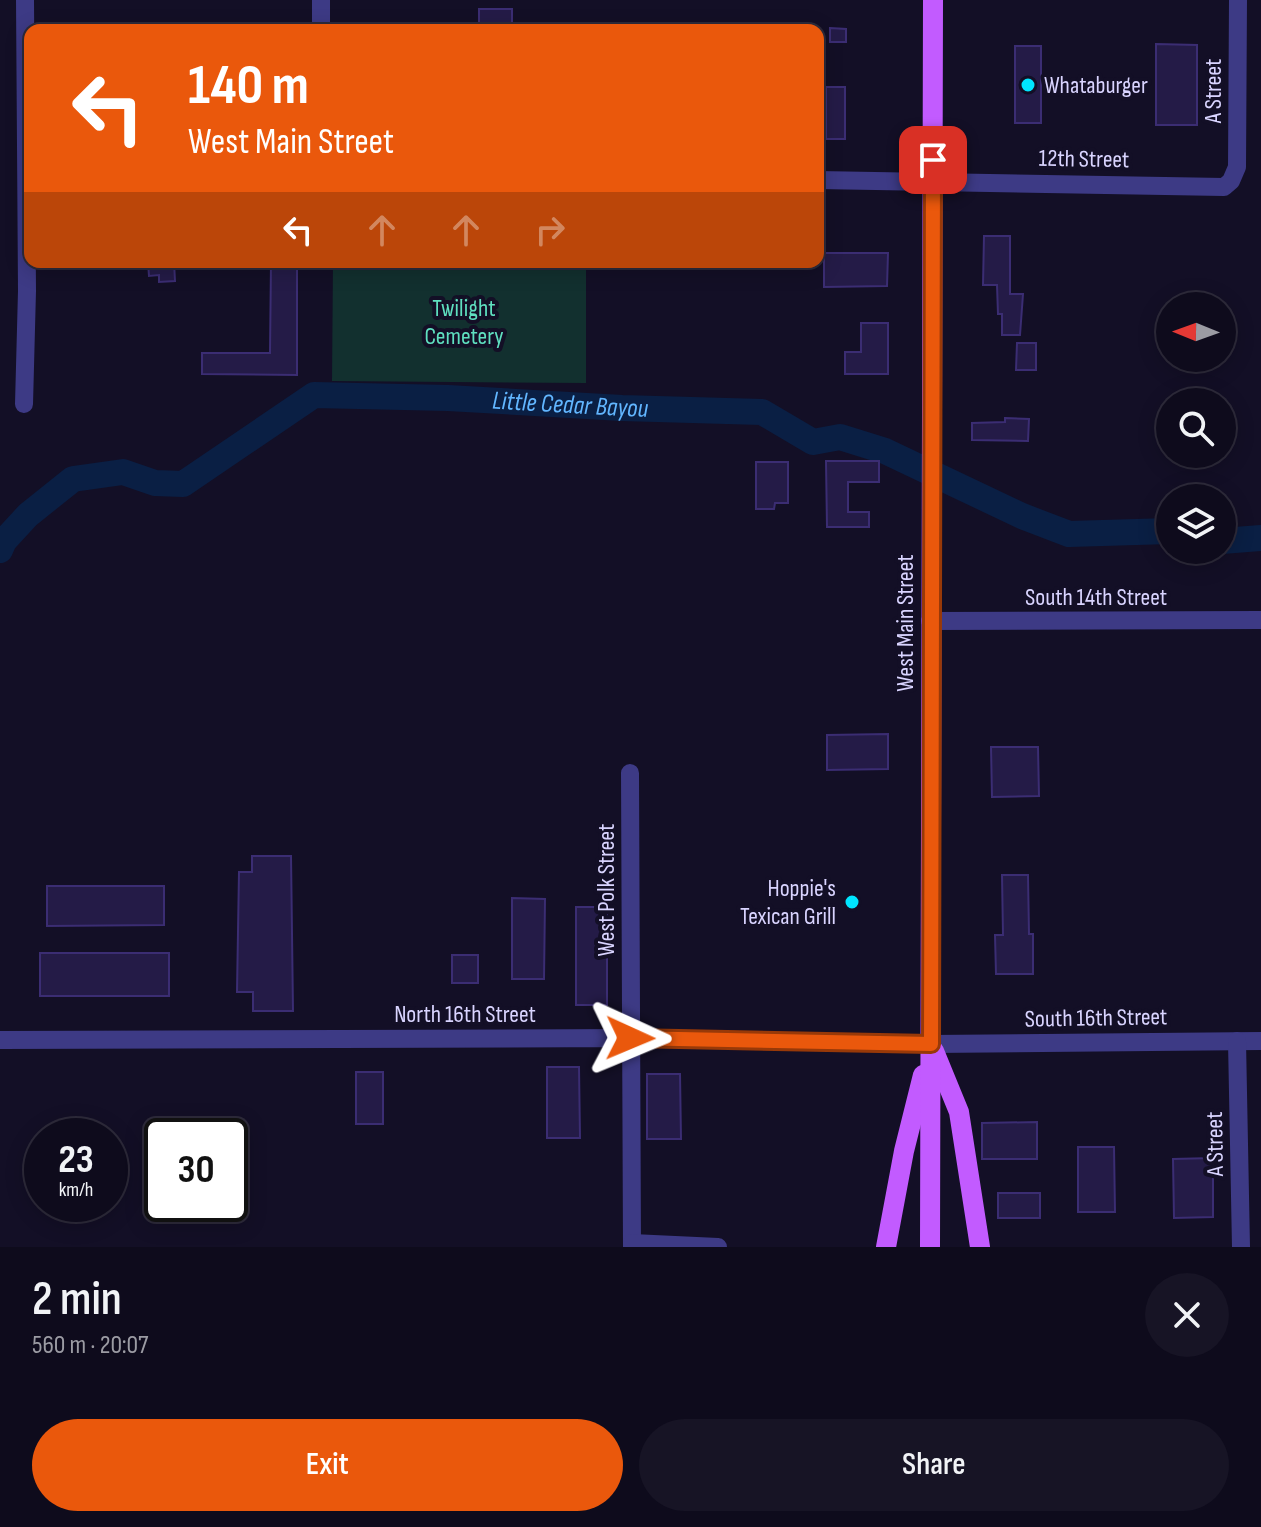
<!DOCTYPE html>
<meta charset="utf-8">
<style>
:root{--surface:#0e0b1c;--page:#171425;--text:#f1f3f6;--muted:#9b9ba3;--line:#2e2b3b;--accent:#ea580c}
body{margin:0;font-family:"Sofia Sans Condensed",sans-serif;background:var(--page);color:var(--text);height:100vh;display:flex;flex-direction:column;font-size:30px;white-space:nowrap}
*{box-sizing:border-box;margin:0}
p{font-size:26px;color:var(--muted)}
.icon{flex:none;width:44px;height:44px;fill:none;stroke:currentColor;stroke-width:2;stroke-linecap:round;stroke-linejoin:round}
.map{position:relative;height:1247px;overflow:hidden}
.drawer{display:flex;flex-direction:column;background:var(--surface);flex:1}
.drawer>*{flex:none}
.banner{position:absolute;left:24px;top:24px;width:800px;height:244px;border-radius:16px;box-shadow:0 4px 20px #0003,0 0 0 2px var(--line);background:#ea580c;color:#fff;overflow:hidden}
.needle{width:52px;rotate:271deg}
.fabs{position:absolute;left:1156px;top:292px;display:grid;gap:16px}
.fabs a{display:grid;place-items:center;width:80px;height:80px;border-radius:50%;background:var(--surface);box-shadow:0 4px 20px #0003,0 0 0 2px var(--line);font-size:40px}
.speed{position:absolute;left:24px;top:1118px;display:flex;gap:16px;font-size:40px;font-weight:700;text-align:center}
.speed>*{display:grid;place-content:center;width:104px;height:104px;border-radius:50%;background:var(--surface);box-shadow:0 4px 20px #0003,0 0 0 2px var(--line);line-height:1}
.speed small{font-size:20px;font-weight:400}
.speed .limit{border:4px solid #111;border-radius:12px;background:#fff;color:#111}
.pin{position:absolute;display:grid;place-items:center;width:68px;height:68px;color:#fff;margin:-34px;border-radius:16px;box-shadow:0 4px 12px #0006}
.me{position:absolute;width:88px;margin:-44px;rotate:91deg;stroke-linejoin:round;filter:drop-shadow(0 0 6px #0008)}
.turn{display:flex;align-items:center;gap:28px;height:168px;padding:0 32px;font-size:36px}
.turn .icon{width:104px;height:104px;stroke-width:2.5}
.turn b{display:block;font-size:56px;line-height:68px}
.lanes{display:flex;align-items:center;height:76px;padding:0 32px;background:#0003;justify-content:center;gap:40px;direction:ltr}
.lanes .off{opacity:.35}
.round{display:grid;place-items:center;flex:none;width:84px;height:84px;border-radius:42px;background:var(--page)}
.head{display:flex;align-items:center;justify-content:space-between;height:136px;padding:0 32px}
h1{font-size:48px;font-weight:600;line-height:60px}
.cta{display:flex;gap:16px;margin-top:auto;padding:16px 32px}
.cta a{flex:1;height:92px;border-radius:48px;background:var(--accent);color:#fff;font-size:32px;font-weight:600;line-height:92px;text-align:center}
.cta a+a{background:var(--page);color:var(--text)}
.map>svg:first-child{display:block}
.green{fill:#12302f}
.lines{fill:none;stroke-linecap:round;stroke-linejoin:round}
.river{stroke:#0a1f44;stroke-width:26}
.building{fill:#241b47;stroke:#3b2d73;stroke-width:2}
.minor{stroke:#3d3a85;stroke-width:18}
.major{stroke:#c25bff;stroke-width:20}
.route-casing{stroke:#983908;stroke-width:20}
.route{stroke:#ea580c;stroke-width:14}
.poi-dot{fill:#00e5ff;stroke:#130f26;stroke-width:3}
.labels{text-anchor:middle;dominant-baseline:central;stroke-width:8;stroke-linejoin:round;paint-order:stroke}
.poi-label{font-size:24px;fill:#d9d4ff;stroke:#130f26;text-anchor:start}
.street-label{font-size:24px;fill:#d9d4ff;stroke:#130f26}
.park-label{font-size:24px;fill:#5fe0c0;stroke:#130f26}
.water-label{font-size:26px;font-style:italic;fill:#62b6ff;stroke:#130f26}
</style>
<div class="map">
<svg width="1261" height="1247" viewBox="0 0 1261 1247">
<rect width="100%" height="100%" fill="#130f26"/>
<polygon class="green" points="333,262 586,262 586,383 332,381"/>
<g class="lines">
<g class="river">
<polyline points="1222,541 1261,538"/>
<path id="s1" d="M0 550 4 541 28 515 73 479 123 472 155 483 183 484 314 395 448 398 622 408 762 412 813 442 840 437 885 451 1022 516 1069 534 1170 531"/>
</g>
</g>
<g class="building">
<rect x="479" y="9" width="33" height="21"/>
<polygon points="830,28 846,29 846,42 830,42"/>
<polygon points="1156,44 1197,45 1197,125 1156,125"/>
<rect x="1015" y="46" width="26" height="77"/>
<rect x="826" y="87" width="19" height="52"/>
<polygon points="984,236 1010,236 1010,294 1023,294 1020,335 1002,335 1002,314 998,314 997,285 983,285"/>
<polygon points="824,253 888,253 887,286 824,287"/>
<polygon points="148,262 174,262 175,281 159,282 159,275 149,276"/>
<polygon points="271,262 297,262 297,375 202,374 202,353 270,353"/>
<polygon points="861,323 888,323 888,374 845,374 845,352 861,352"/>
<polygon points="1017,343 1036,343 1036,370 1016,370"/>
<polygon points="1005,418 1029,419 1028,441 972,440 972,423 1005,422"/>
<polygon points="826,461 879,461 879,482 848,482 848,512 869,512 869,527 827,527"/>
<polygon points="756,462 788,462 788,503 775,503 774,509 756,509"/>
<polygon points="888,734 888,769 827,770 827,735"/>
<polygon points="991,747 1038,747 1039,796 992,797"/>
<polygon points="252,856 291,856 293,1011 253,1011 253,992 237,992 239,872 252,872"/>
<polygon points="1002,875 1028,875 1029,934 1033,934 1033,974 996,974 995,935 1003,935"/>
<polygon points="47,886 164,886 164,925 47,926"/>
<polygon points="512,898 545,899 544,979 512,979"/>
<rect x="576" y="907" width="31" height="98"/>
<rect x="40" y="953" width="129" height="43"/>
<rect x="452" y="955" width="26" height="28"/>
<polygon points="547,1067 579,1067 580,1138 547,1138"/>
<rect x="356" y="1072" width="27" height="52"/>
<polygon points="647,1074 680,1074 681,1139 647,1139"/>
<polygon points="1037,1122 1037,1159 982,1159 982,1123"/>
<polygon points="1078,1147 1114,1147 1115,1212 1078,1212"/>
<polygon points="1213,1158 1213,1217 1174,1218 1173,1159"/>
<rect x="998" y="1193" width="42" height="25"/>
</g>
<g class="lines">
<g class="minor">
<polyline points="321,0 321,30"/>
<polyline points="818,180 1224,187 1231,181 1237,167 1238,0"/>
<polyline points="24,404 27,291 25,0"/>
<polyline points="930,621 1261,620"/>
<polyline points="630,773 632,1247"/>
<polyline points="0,1040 630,1038 931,1044 1261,1041"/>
<polyline points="1237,1041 1241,1247"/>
<polyline points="632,1243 718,1247"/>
</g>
<g class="major">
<polyline points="934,1051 959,1112 980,1247"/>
<polyline points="886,1247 904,1151 923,1075"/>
<polyline points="930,1247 933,0"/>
</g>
</g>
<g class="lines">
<g class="route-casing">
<polyline id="route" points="630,1038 931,1044 933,160"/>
</g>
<use href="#route" class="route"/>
</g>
<g class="poi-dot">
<circle cx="1028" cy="85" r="8"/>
<circle cx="852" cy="902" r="8"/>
</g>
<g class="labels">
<g class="poi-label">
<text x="1044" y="85">Whataburger</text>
<text x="836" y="888" text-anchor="end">Hoppie's<tspan x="836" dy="28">Texican Grill</tspan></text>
</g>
<g class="street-label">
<text transform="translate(1213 91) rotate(-90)">A Street</text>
<text transform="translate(1084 159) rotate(1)">12th Street</text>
<text x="1096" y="597">South 14th Street</text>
<text transform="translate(905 623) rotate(-90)">West Main Street</text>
<text transform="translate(606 890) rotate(-90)">West Polk Street</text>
<text x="465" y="1014">North 16th Street</text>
<text transform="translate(1096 1018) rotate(-1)">South 16th Street</text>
<text transform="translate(1215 1144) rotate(-91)">A Street</text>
</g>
<g class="park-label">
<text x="464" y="308">Twilight<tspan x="464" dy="28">Cemetery</tspan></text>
</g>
<g class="water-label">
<text stroke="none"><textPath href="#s1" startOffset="630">Little Cedar Bayou</textPath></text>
</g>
</g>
</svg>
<div class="fabs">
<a><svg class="needle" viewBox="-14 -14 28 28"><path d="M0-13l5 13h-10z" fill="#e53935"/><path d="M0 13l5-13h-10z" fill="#9b9ba3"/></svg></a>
<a><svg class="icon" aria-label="search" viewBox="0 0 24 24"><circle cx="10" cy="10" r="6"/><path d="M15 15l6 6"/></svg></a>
<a><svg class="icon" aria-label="layers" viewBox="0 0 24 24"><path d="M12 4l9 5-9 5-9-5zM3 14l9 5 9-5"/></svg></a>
</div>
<div class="speed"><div>23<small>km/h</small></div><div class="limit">30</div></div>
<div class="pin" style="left:933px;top:160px;background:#d93025"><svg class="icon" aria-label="arrive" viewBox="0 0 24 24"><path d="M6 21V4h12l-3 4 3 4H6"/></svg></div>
<svg class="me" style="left:630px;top:1038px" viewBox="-20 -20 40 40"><path d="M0-17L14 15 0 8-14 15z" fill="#ea580c" stroke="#fff" stroke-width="4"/></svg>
<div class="banner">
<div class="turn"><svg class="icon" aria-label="left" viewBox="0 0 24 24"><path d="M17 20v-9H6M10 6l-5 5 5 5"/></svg><div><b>140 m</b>West Main Street</div></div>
<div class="lanes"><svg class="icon" aria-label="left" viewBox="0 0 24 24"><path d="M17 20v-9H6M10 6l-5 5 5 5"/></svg><svg class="icon off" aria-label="ahead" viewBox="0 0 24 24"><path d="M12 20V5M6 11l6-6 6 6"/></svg><svg class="icon off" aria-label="ahead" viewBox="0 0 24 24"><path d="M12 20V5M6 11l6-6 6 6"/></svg><svg class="icon off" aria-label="right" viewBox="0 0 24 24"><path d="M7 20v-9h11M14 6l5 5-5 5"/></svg></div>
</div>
</div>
<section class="drawer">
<div class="head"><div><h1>2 min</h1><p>560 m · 20:07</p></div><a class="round"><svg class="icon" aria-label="close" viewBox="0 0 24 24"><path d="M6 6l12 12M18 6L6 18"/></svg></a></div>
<div class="cta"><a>Exit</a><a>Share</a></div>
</section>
